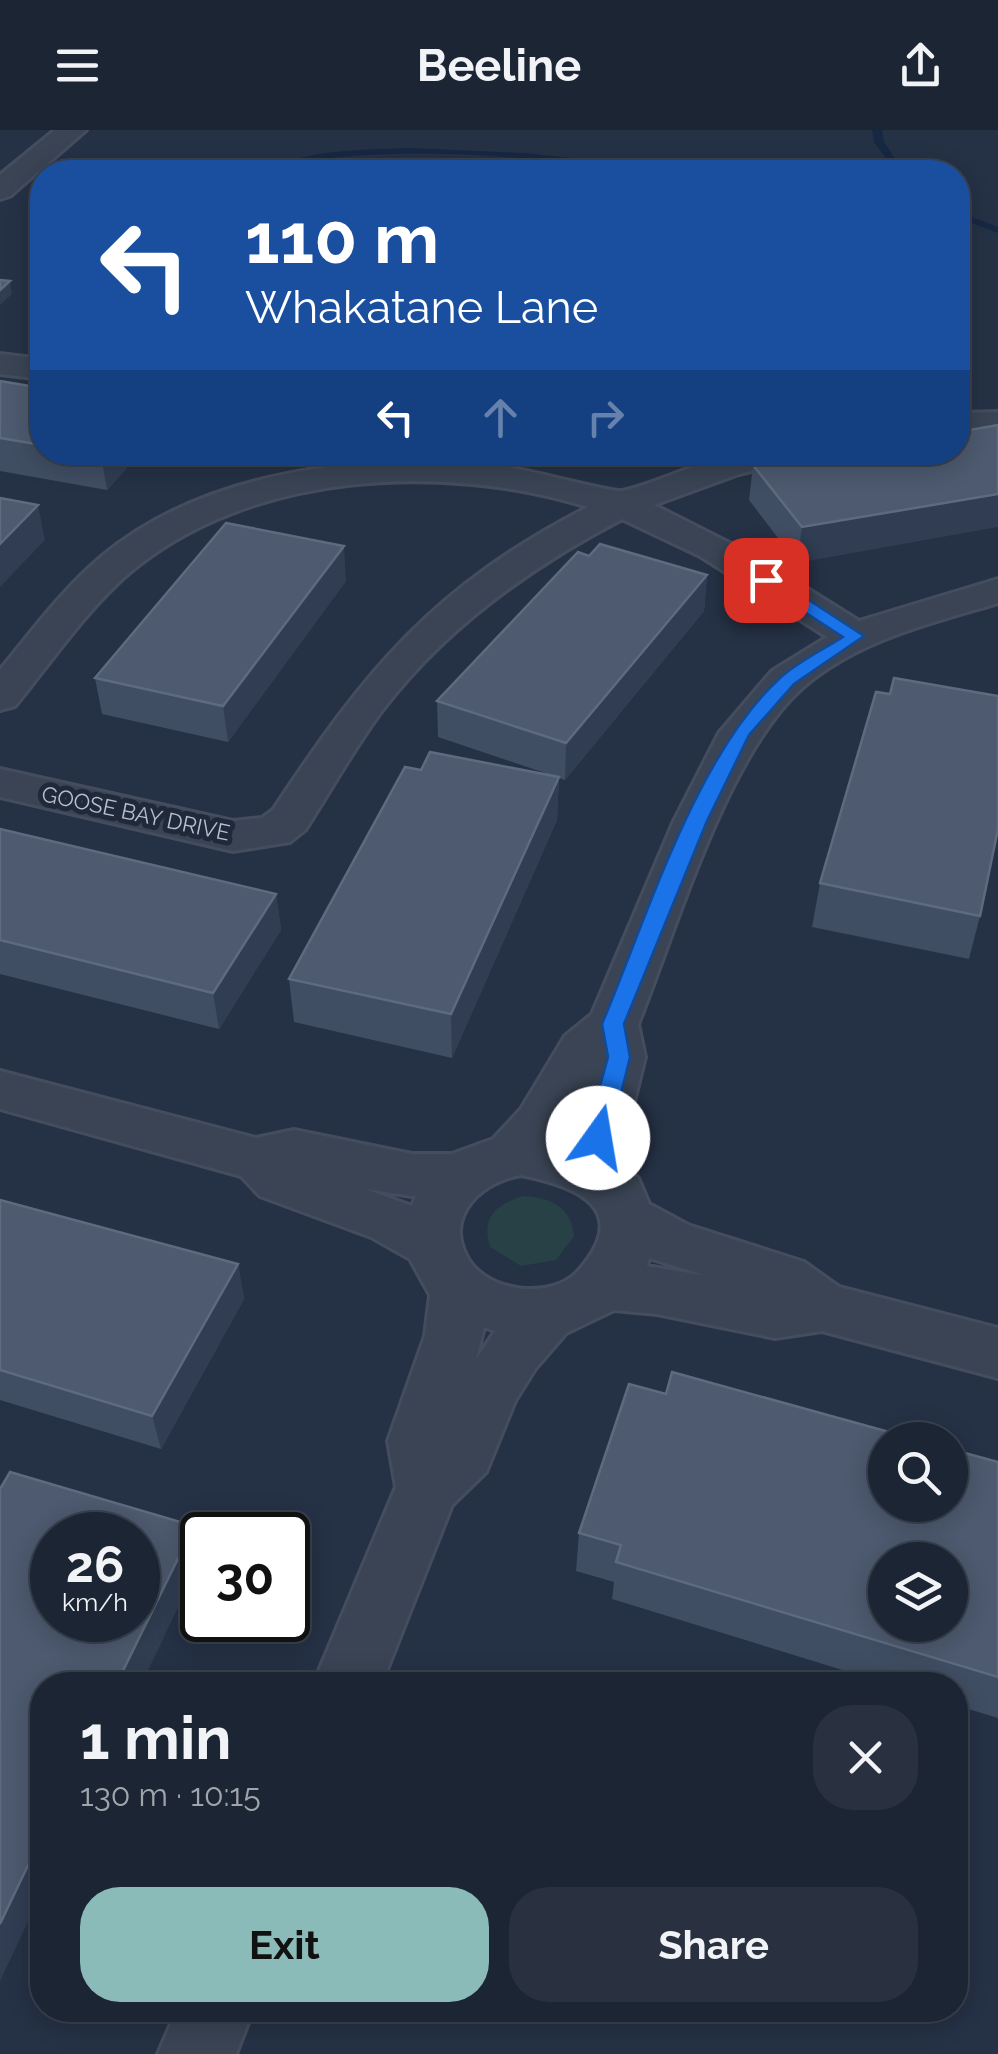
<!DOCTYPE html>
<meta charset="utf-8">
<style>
:root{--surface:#1c2534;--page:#293140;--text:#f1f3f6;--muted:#a0a5ac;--line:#3a424f;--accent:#8bbbb9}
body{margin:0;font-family:Raleway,sans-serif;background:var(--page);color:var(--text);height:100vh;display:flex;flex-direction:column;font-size:38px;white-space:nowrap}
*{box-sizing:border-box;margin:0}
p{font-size:32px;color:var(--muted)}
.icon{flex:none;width:55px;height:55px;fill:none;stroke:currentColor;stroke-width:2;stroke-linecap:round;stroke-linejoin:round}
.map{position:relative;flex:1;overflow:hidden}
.drawer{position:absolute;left:30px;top:1542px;width:938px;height:350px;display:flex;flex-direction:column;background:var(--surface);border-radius:40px;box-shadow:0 5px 25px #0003,0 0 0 2px var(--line)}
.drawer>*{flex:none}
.hud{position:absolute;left:30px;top:30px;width:940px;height:305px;border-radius:40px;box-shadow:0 5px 25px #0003,0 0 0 2px var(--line);background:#1a4fa0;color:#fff;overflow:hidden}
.tools{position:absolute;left:868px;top:1292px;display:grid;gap:20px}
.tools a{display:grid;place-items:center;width:100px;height:100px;border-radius:50%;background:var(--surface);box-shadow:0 5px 25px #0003,0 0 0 2px var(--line);font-size:50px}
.speed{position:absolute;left:30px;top:1382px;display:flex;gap:20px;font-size:50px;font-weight:700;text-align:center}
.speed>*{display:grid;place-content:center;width:130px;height:130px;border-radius:50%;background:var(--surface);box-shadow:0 5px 25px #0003,0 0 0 2px var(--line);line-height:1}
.speed small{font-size:25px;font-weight:400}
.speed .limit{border:5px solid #111;border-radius:15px;background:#fff;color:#111}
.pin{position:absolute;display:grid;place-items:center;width:85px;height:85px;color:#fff;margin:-42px;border-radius:20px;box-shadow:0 5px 15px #0006}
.me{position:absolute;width:110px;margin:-55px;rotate:13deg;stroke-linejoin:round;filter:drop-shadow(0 0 8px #0008)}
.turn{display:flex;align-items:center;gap:35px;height:210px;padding:0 50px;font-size:45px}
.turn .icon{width:130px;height:130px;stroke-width:2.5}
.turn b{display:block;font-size:70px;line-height:85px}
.lanes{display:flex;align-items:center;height:95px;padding:0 50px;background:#0003;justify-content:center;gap:50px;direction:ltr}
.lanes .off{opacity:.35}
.round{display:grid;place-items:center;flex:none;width:105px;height:105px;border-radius:40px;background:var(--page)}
.overview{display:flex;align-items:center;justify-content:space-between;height:170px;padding:0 50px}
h1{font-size:60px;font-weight:700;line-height:75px}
.action{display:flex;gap:20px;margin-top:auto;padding:20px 50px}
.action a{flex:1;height:115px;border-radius:40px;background:var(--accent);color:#111;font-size:40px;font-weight:700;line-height:115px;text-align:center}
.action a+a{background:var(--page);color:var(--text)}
header{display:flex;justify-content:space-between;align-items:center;height:130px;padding:0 50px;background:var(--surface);font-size:45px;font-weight:700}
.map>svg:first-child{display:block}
.green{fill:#274146}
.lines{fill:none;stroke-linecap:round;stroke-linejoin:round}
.stream{fill:#172844;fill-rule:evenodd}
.minor-casing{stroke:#444d5e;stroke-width:6}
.minor{fill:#3a4454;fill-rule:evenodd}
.wall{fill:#404e63}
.shaded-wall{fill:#303d52}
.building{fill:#4d5a6f;stroke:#5e6a7e;stroke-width:2.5;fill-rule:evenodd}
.route{fill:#1a73e8;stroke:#114b97;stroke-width:2.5}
.labels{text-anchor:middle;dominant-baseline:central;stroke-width:10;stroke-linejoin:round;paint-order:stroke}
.far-street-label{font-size:22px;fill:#b8bfce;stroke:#1f293a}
</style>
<header><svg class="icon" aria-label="menu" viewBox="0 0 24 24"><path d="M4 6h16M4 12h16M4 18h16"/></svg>Beeline<svg class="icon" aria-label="share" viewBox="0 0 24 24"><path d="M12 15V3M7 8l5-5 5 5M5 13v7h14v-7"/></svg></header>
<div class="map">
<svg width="998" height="1924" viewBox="0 0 998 1924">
<rect width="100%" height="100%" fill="#253145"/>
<path class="green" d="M523 1066C551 1068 571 1076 574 1106L556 1130 521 1136 490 1117C481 1087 495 1075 523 1066Z"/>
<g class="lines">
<g class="stream">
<polygon points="872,0 882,0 884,12 904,42 896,42 874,12"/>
<path d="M409 18 524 23 676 39 681 42H655C568 33 479 21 392 24 364 25 334 26 307 33 291 36 278 43 262 42 305 19 362 20 409 18Z"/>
<polygon points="958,82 998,97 998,103 958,88"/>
</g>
<g class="minor-casing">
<g id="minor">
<polygon points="55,0 86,0 10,66 0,69 0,45"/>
<polygon points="0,224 42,229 42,249 0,244"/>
<polygon points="998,282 998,302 958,303 958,283"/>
<path d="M738 322H803L798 330 739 344 654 375 757 427 859 491 998 449V473C931 493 857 510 802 558 726 626 677 798 638 894L645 927 625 1008 628 1040 638 1048 649 1074 688 1095 804 1132 839 1157 998 1198V1248L822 1201 775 1208 657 1184 614 1180 566 1203 535 1239 515 1271 486 1342 452 1375 381 1555H313L396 1357 388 1311 425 1206 430 1165 410 1129 371 1107 260 1066 241 1046 0 979V941L256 1008 294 1000 412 1024H452L493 1009 521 979 565 906 592 884 674 691 719 603 772 541 827 507 700 426 622 389C532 436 447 496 384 578 355 616 331 660 305 700L290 712 233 721 0 667V639L233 691 262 688 273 680C367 538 433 457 588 377 444 332 249 341 129 443 85 481 52 531 15 576L0 580V540C32 501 62 460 101 427 205 340 360 324 490 334 514 336 613 363 623 361 660 352 698 332 738 322ZM583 964 571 1013 556 1010 559 1007ZM521 1045C576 1056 633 1078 579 1140 553 1171 484 1163 466 1125 445 1083 484 1051 521 1045ZM365 1059 412 1066H416L412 1076ZM649 1128 707 1146 647 1136ZM484 1197 495 1201 476 1230Z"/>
<polygon points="177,1880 253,1880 236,1924 158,1924"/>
</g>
</g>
<use href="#minor" class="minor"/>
</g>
<g class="wall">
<polygon points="0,251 42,258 42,322 141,322 107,360 0,341"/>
<polygon points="830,322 797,433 749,370 753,335"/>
<polygon points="589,426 707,445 704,481 565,650 559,648 557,690 452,928 294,892 289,849 421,640 554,646 438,607 437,571"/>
<polygon points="346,451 228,612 102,584 95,548"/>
<polygon points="890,564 980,786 969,829 812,797 820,753"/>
<polygon points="0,699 276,764 281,800 219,899 0,844"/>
<polygon points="0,1070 238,1134 244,1169 161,1319 0,1270"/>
<polygon points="666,1264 998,1332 998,1588 955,1575 955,1555 891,1555 612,1469 614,1452 576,1441 579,1403"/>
</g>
<g class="shaded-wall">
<polygon points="10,151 12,164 0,175 0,160"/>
<polygon points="104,322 141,322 107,360 101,325"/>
<polygon points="998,364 998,397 797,433 802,397"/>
<polygon points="38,375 45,410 0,457 0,414"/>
<polygon points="344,416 346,451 228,612 223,576"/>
<polygon points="707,445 704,481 565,650 566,613"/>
<polygon points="559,647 557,690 452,928 451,884"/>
<polygon points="276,764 281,800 219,899 213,863"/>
<polygon points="238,1134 244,1169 161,1319 152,1286"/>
<polygon points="194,1396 202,1428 141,1555 116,1555"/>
<polygon points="42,1706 42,1762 0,1851 0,1794"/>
</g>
<g class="building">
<polygon points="0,150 10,151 0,160"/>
<polygon points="0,251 42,258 42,315 0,308"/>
<polygon points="998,295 998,364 802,397 753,335 830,322 958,322 958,302"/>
<polygon points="0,368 38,375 0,414"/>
<polygon points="226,393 344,416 223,576 95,548"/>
<polygon points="600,414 707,445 566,613 437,571 578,422 589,426"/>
<polygon points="894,548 998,566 998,699 980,786 820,753 876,562 890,564"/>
<polygon points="430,622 559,647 451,884 289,849 405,637 421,640"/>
<polygon points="0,699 276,764 213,863 0,810"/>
<polygon points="0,1070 238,1134 152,1286 0,1240"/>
<path d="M672 1242 918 1310H885V1375H950V1319L998 1332V1547L616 1432 621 1415 579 1403 629 1254 666 1264ZM885 1430H950V1495H885Z"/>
<path d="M10 1342 194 1396 116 1555H42V1706L0 1794V1359ZM52 1405H138V1490H52Z"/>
</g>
<path class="route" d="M760 446H772L864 506 794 554 749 605 707 691 624 894 630 927 610 1008 598 1016 586 1008 608 927 602 894C647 788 695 627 779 549 797 532 823 520 843 507L760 453Z"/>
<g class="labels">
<g class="far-street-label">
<text transform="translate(136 683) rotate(12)">GOOSE BAY DRIVE</text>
</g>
</g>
</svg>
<div class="tools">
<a><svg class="icon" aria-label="search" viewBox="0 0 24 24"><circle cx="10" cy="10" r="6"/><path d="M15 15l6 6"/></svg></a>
<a><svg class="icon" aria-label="layers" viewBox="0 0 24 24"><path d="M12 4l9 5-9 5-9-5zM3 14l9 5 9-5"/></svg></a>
</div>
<div class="speed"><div>26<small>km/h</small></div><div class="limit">30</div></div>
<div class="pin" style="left:766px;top:450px;background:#d93025"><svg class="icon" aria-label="arrive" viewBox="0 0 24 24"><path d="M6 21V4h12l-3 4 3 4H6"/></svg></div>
<svg class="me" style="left:598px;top:1008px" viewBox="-20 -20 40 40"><circle r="19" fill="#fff"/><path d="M0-13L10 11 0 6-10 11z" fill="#1a73e8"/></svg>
<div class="hud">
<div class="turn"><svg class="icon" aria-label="left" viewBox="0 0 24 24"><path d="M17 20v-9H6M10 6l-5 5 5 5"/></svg><div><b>110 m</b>Whakatane Lane</div></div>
<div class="lanes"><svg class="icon" aria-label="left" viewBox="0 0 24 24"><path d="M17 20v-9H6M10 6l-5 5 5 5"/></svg><svg class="icon off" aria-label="ahead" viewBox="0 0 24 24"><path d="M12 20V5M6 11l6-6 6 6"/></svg><svg class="icon off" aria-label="right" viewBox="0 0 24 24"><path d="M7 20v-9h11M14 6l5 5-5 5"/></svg></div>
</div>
<section class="drawer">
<div class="overview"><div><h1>1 min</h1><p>130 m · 10:15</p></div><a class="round"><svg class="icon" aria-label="close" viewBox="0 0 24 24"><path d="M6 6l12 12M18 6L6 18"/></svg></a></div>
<div class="action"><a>Exit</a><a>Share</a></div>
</section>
</div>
